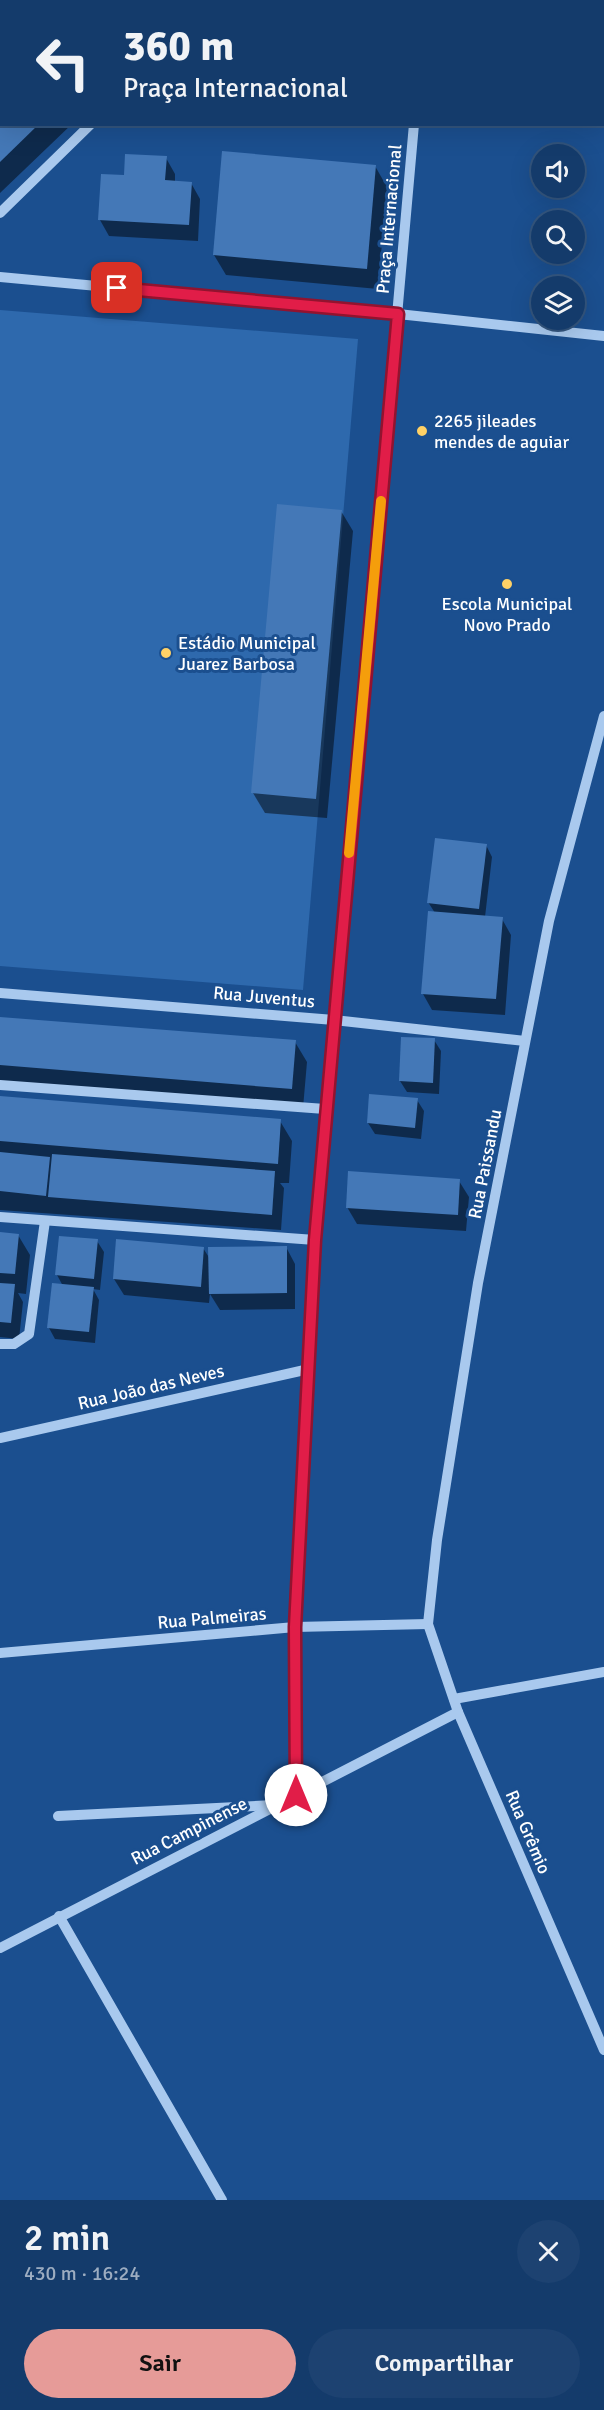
<!DOCTYPE html>
<html lang="pt">
<meta charset="utf-8">
<style>
:root{--surface:#143b6b;--page:#1d4271;--text:#f1f3f6;--muted:#9dadc1;--line:#33557e;--accent:#e69b98}
body{margin:0;font-family:Signika,sans-serif;background:var(--page);color:var(--text);height:100vh;display:flex;flex-direction:column;font-size:22px;white-space:nowrap}
*{box-sizing:border-box;margin:0}
p{font-size:20px;color:var(--muted)}
.icon{flex:none;width:33px;height:33px;fill:none;stroke:currentColor;stroke-width:2;stroke-linecap:round;stroke-linejoin:round}
.map{position:relative;height:2200px;overflow:hidden}
.panel{display:flex;flex-direction:column;background:var(--surface);flex:1}
.panel>*{flex:none}
.banner{position:absolute;left:0px;top:0px;width:604px;height:126px;box-shadow:0 6px 24px #0002,0 0 0 2px var(--line);background:#143b6b;color:var(--text);overflow:hidden}
.buttons{position:absolute;left:531px;top:144px;display:grid;gap:12px}
.buttons a{display:grid;place-items:center;width:54px;height:54px;border-radius:50%;background:var(--surface);box-shadow:0 6px 24px #0002,0 0 0 2px var(--line);font-size:30px}
.pin{position:absolute;display:grid;place-items:center;width:51px;height:51px;color:#fff;margin:-26px;border-radius:12px;box-shadow:0 3px 9px #0006}
.me{position:absolute;width:66px;margin:-33px;rotate:0deg;stroke-linejoin:round;filter:drop-shadow(0 0 4px #0008)}
.turn{display:flex;align-items:center;gap:21px;height:126px;padding:0 24px;font-size:27px}
.turn .icon{width:78px;height:78px;stroke-width:2.5}
.turn b{display:block;font-size:42px;line-height:51px}
.round{display:grid;place-items:center;flex:none;width:63px;height:63px;border-radius:32px;background:var(--page)}
.headline{display:flex;align-items:center;justify-content:space-between;height:102px;padding:0 24px}
h1{font-size:36px;font-weight:600;line-height:45px}
.primary-button{display:flex;gap:12px;margin-top:auto;padding:12px 24px}
.primary-button a{flex:1;height:69px;border-radius:36px;background:var(--accent);color:#111;font-size:24px;font-weight:600;line-height:69px;text-align:center}
.primary-button a+a{background:var(--page);color:var(--text)}
.map>svg:first-child{display:block}
.green{fill:#2e69ad}
.shadow{fill:#0007}
.building{fill:#4478b7}
.lines{fill:none;stroke-linecap:round;stroke-linejoin:round}
.minor{stroke:#a9c9ee;stroke-width:10}
.route-casing{stroke:#92132f;stroke-width:15}
.route{stroke:#e11d48;stroke-width:10}
.slow{stroke:#f59e0b;stroke-width:10}
.poi-dot{fill:#ffd166;stroke:#1b4f8f;stroke-width:2}
.labels{text-anchor:middle;dominant-baseline:central;stroke-width:6;stroke-linejoin:round;paint-order:stroke}
.street-label{font-size:18px;fill:#fff;stroke:#1b4f8f}
.poi-label{font-size:18px;fill:#fff;stroke:#1b4f8f;text-anchor:start}
</style>
<div class="map">
<svg width="604" height="2200" viewBox="0 0 604 2200">
<rect width="100%" height="100%" fill="#1b4f8f"/>
<polygon class="green" points="0,310 358,339 303,990 0,966"/>
<g class="shadow">
<polygon points="107,0 154,0 155,2 109,2"/>
<polygon points="0,93 2,124 72,124 0,193"/>
<polygon points="166,158 175,174 175,182 191,183 200,199 198,241 109,236 100,220 126,177"/>
<polygon points="375,166 387,187 378,289 226,275 214,255"/>
<polygon points="341,511 353,531 327,818 265,813 253,793"/>
<polygon points="486,845 492,857 485,917 502,919 511,935 505,1015 432,1010 423,994 435,913 428,902"/>
<polygon points="0,1018 295,1042 307,1062 303,1108 0,1084"/>
<polygon points="434,1040 441,1051 439,1094 407,1092 400,1081"/>
<polygon points="0,1098 280,1121 292,1141 289,1183 280,1183 284,1188 281,1230 0,1210"/>
<polygon points="417,1100 424,1111 421,1139 375,1134 368,1123"/>
<polygon points="459,1181 469,1197 466,1231 357,1224 347,1207"/>
<polygon points="0,1233 18,1235 30,1255 26,1294 18,1293 23,1302 19,1339 0,1337"/>
<polygon points="97,1241 104,1252 100,1290 93,1289 99,1300 95,1343 55,1339 49,1328 63,1286 57,1275"/>
<polygon points="286,1247 295,1264 295,1309 220,1310 210,1294 209,1303 124,1295 114,1279 203,1248 210,1259"/>
</g>
<g class="building">
<polygon points="0,124 39,124 0,162"/>
<polygon points="222,151 376,165 367,269 213,255"/>
<polygon points="125,154 167,156 165,180 192,182 189,225 98,220 101,174 124,175"/>
<polygon points="277,504 342,510 316,799 251,793"/>
<polygon points="435,838 487,844 479,909 427,903"/>
<polygon points="428,911 503,917 496,999 421,994"/>
<polygon points="0,1017 296,1040 292,1089 0,1065"/>
<polygon points="401,1037 435,1038 433,1083 399,1081"/>
<polygon points="369,1094 418,1098 415,1128 367,1123"/>
<polygon points="0,1096 281,1119 278,1164 0,1141"/>
<polygon points="0,1152 50,1157 46,1196 0,1191"/>
<polygon points="52,1154 275,1171 272,1215 48,1197"/>
<polygon points="348,1171 460,1179 458,1215 346,1208"/>
<polygon points="0,1232 19,1234 15,1274 0,1273"/>
<polygon points="59,1236 98,1239 94,1279 55,1275"/>
<polygon points="116,1239 204,1247 201,1287 113,1279"/>
<polygon points="287,1246 287,1293 209,1294 208,1247"/>
<polygon points="0,1283 15,1284 11,1323 0,1322"/>
<polygon points="52,1283 94,1287 89,1332 47,1328"/>
</g>
<g class="lines">
<g class="minor">
<polyline points="81,0 83,2"/>
<polyline points="224,2 225,0"/>
<polyline points="424,2 424,0"/>
<polyline points="603,113 604,114"/>
<polyline points="0,213 91,124"/>
<polyline points="0,277 398,314 604,336"/>
<polyline points="604,716 549,921 478,1283 437,1540 428,1624 458,1712 604,2050"/>
<polyline points="0,993 334,1020 525,1041"/>
<polyline points="0,1085 325,1109"/>
<polyline points="0,1217 315,1240"/>
<polyline points="0,1344 14,1344 29,1334 45,1221"/>
<polyline points="0,1438 309,1369"/>
<polyline points="0,1653 295,1627 428,1624"/>
<polyline points="454,1699 604,1672"/>
<polyline points="296,1795 295,1627 315,1240 414,124"/>
<polyline points="58,1816 274,1805"/>
<polyline points="59,1916 222,2200"/>
<polyline points="0,1948 458,1712"/>
</g>
</g>
<g class="lines">
<g class="route-casing">
<polyline id="route" points="117,288 398,314 315,1240 295,1627 296,1795"/>
</g>
<use href="#route" class="route"/>
<polyline class="slow" points="349,853 381,501"/>
</g>
<g class="poi-dot">
<circle cx="422" cy="431" r="6"/>
<circle cx="507" cy="584" r="6"/>
<circle cx="166" cy="653" r="6"/>
</g>
<g class="labels">
<g class="street-label">
<text transform="translate(389 219) rotate(-85)">Praça Internacional</text>
<text transform="translate(264 997) rotate(5)">Rua Juventus</text>
<text transform="translate(485 1164) rotate(-79)">Rua Paissandu</text>
<text transform="translate(151 1387) rotate(-13)">Rua João das Neves</text>
<text transform="translate(212 1618) rotate(-5)">Rua Palmeiras</text>
<text transform="translate(189 1831) rotate(-27)">Rua Campinense</text>
<text transform="translate(528 1832) rotate(67)">Rua Grêmio</text>
</g>
<g class="poi-label">
<text x="434" y="421">2265 jileades<tspan x="434" dy="21">mendes de aguiar</tspan></text>
<text x="507" y="604" text-anchor="middle">Escola Municipal<tspan x="507" dy="21">Novo Prado</tspan></text>
<text x="178" y="643">Estádio Municipal<tspan x="178" dy="21">Juarez Barbosa</tspan></text>
</g>
</g>
</svg>
<div class="buttons">
<a><svg class="icon" aria-label="sound" viewBox="0 0 24 24"><path d="M4 9h4l5-4v14l-5-4H4zM17 9q2 3 0 6"/></svg></a>
<a><svg class="icon" aria-label="search" viewBox="0 0 24 24"><circle cx="10" cy="10" r="6"/><path d="M15 15l6 6"/></svg></a>
<a><svg class="icon" aria-label="layers" viewBox="0 0 24 24"><path d="M12 4l9 5-9 5-9-5zM3 14l9 5 9-5"/></svg></a>
</div>
<div class="pin" style="left:117px;top:288px;background:#d93025"><svg class="icon" aria-label="arrive" viewBox="0 0 24 24"><path d="M6 21V4h12l-3 4 3 4H6"/></svg></div>
<svg class="me" style="left:296px;top:1795px" viewBox="-20 -20 40 40"><circle r="19" fill="#fff"/><path d="M0-13L10 11 0 6-10 11z" fill="#e11d48"/></svg>
<div class="banner">
<div class="turn"><svg class="icon" aria-label="left" viewBox="0 0 24 24"><path d="M17 20v-9H6M10 6l-5 5 5 5"/></svg><div><b>360 m</b>Praça Internacional</div></div>
</div>
</div>
<section class="panel">
<div class="headline"><div><h1>2 min</h1><p>430 m · 16:24</p></div><a class="round"><svg class="icon" aria-label="close" viewBox="0 0 24 24"><path d="M6 6l12 12M18 6L6 18"/></svg></a></div>
<div class="primary-button"><a>Sair</a><a>Compartilhar</a></div>
</section>
